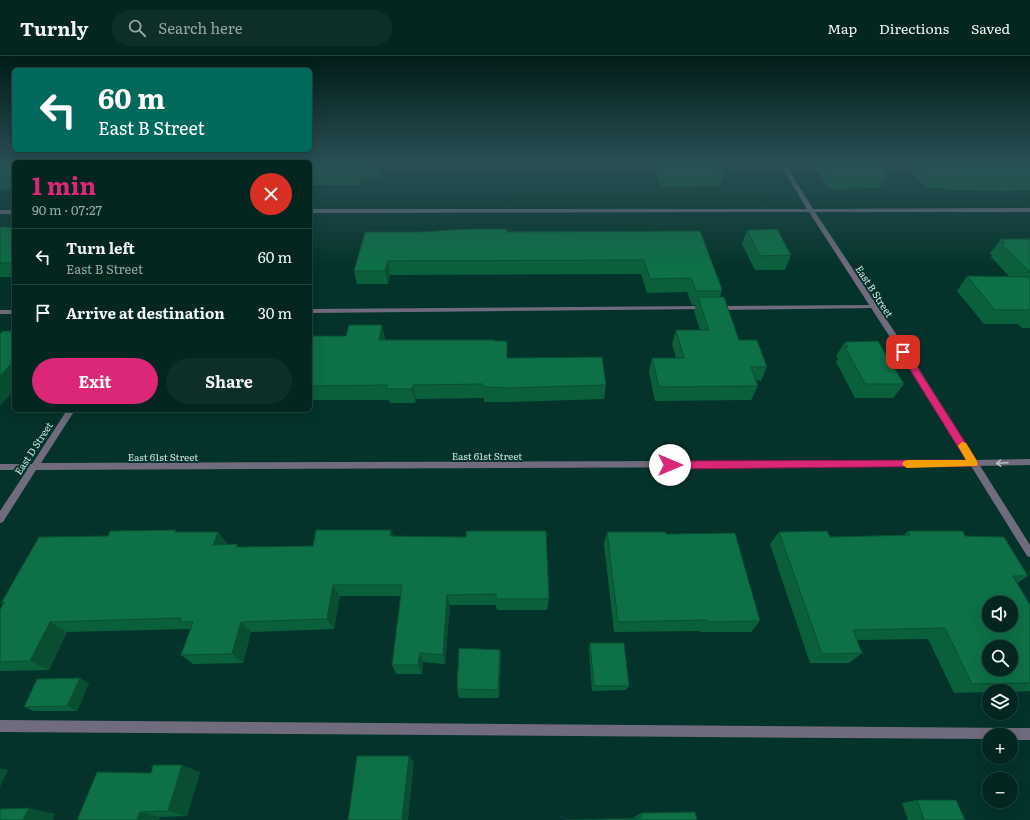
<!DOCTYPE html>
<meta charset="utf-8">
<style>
:root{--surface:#032620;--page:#0d2e29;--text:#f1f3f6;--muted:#97a5a5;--line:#24433e;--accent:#db2777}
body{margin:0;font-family:Literata,serif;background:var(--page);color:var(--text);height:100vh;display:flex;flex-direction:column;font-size:15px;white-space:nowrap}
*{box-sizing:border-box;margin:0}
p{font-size:13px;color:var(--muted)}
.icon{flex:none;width:22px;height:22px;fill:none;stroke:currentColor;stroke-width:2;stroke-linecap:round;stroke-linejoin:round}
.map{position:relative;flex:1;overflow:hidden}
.side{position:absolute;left:12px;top:104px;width:300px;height:252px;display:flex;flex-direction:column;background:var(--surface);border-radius:6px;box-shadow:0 4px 16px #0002,0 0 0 1px var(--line)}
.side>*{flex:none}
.banner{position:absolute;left:12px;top:12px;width:300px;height:84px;border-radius:6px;box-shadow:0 4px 16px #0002,0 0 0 1px var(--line);background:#00695c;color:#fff;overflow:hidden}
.tools{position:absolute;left:982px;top:540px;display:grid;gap:8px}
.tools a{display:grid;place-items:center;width:36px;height:36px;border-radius:50%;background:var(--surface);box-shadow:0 4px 16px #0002,0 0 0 1px var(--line);font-size:20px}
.pin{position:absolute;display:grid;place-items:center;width:34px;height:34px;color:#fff;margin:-17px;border-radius:8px;box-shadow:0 2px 6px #0006}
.me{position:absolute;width:44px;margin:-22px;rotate:90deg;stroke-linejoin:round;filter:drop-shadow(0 0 3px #0008)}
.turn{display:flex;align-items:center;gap:14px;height:84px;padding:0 20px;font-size:18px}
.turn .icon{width:52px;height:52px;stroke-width:2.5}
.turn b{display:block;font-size:28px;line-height:34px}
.round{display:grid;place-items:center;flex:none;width:42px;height:42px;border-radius:21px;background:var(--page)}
.head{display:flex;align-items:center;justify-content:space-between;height:68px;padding:0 20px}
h1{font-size:24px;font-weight:700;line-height:30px;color:var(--accent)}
.cta{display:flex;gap:8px;margin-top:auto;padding:8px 20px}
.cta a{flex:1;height:46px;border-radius:24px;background:var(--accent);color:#fff;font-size:16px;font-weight:700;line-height:46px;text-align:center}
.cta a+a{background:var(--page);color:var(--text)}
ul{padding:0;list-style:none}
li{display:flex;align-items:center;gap:12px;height:56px;padding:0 20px;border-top:1px solid var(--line)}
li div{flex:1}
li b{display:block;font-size:15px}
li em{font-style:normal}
header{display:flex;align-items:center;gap:24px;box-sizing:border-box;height:56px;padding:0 20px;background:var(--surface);border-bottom:1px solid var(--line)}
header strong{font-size:19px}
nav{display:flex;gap:22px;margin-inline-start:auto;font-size:14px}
.search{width:280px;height:36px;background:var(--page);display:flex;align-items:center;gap:10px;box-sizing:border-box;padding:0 14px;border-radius:22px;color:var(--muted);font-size:15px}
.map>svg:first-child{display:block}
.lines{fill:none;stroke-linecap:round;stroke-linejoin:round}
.lane{fill:#706b7d;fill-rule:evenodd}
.street{fill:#706b7d;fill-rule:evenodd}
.wall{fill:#0b603c}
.shaded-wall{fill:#094e31}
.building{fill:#0d7046;stroke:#094e31;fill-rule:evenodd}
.oneway{stroke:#afc1c1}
.route{fill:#db2777;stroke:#8e194d}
.slow{fill:#f59e0b}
.labels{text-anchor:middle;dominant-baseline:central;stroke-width:4;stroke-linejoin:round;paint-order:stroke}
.street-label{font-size:10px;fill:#cae6de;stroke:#04332b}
</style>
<header>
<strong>Turnly</strong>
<div class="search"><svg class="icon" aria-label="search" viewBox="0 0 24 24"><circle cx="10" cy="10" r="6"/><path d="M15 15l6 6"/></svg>Search here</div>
<nav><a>Map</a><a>Directions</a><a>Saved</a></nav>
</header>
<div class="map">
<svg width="1030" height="764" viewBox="0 0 1030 764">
<rect width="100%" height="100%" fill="#04332b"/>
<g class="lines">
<g class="lane">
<polygon points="874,249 877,251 876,252 719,254 716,252 719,250"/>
<polygon points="705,250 708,252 707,253 310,257 310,253"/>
<rect x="0" y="254" width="14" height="4"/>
<polygon points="1030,403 1030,409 973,410 970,409 969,407 970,405 973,404"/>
<polygon points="0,664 1030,672 1030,684 1011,684 1011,679 989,679 989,683 0,676"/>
</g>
<g class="street">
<polygon points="779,106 784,106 813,153 1030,152 1030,156 815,156 914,305 1030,489 1030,501 1027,500 971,410 36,414 3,466 0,467 0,455 27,414 0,414 0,408 32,408 67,354 75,354 41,407 967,404 908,309 809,156 310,157 310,153 807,153"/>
<rect x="0" y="154" width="14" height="4"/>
</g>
</g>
<g class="wall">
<rect x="0" y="106" width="14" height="27"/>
<polygon points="310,106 382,106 378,121 362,123 360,129 310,129"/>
<polygon points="652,106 718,106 724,117 720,130 661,131"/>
<polygon points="810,106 876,106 886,118 879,132 830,133"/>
<polygon points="902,106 1030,106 1030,134 1004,135 945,134 943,132 926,132"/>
<rect x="0" y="171" width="14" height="50"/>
<polygon points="747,174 791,199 785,214 755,214 742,188"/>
<polygon points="700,175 722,233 720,241 739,284 767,311 761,325 756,324 758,330 751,344 655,345 649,316 652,302 676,302 672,288 676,274 700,274 694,255 696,249 692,249 687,236 647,237 641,218 390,219 388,228 357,228 354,215 365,176"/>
<polygon points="1030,181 1030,272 1022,272 1018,268 984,268 957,235 967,220 1009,220 991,201 992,199 990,197 1001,183 1029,183"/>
<polygon points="382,269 385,284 495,285 507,302 606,329 604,343 510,346 484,346 484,342 416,343 415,347 390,347 389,344 310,344 310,280 346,280"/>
<polygon points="845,286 904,328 893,342 855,342 836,306 838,303 836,300"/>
<polygon points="391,474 393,480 549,543 547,554 497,554 496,549 450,549 445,608 423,606 422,618 396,618 392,609 401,540 340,540 334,573 251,576 243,607 193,608 181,599 190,574 188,573 67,576 49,614 0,615 0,554 3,548 1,547 108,480 179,476 228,488 237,488 239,491 313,490"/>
<polygon points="908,475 965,480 1028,520 1017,527 1030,549 1030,635 1011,636 1011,635 989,635 989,636 954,637 928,583 857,584 862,597 849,607 810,607 770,488 779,476 830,481 904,479"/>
<polygon points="607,476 666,478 760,565 751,576 700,576 700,575 614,576 604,488"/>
<polygon points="590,587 629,630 626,634 592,635 589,592"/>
<polygon points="500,594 501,603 499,642 459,642 457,633"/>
<polygon points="89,627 77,655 34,655 24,651"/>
<polygon points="200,716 187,760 160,761 159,764 77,764 151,717"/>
<polygon points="917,744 965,764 908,764 902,747"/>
<polygon points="641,757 697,764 634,763 634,761"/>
</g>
<g class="shaded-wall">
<polygon points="377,106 382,106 378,121 362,123 360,129 358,117 359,112"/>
<polygon points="388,205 390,219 388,228 385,215"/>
<polygon points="382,269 385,283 382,298 379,284"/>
<polygon points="14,305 14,334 1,349 0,348 0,320"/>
<polygon points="413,329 416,343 415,347 412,333"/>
<polygon points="391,474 395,486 390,480"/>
<polygon points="218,476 228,488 223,501 213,489"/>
<polygon points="333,529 340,540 334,573 327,563"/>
<polygon points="447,539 450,549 445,608 443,599"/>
<polygon points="50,566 67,576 49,614 30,605"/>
<polygon points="241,566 251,576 243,607 232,598"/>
<polygon points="500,594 501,603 499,642 498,634"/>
<polygon points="420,597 423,606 422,618 418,609"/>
<polygon points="80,622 89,627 77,655 67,650"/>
<polygon points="409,700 414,706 408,764 402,764"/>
<polygon points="182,709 200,716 187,760 168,755"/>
<polygon points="0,712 8,714 0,731"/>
<polygon points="29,752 55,758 53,764 23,764"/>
<polygon points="140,756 160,761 159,764 137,764"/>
</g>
<g class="building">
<rect x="0" y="106" width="14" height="15"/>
<polygon points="310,106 377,106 375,110 359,112 358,117 310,117"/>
<polygon points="659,106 718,106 724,117 663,118"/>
<polygon points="826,106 876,106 886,118 836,119"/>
<polygon points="921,106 1030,106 1030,121 953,121 951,119 934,119"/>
<rect x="0" y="171" width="14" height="36"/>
<polygon points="468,173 507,173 507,176 700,175 722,233 721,233 722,235 696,235 691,222 650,223 644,204 388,205 385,215 354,215 365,176 419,176"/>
<polygon points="777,173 791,199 760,200 747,174"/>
<polygon points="1001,183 1030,183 1030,217 1001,187 1005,187"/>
<polygon points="967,220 1030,221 1030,254 995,254"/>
<polygon points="698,241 724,241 739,284 757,284 767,311 751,311 758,330 659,331 652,302 684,302 676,274 709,274"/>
<polygon points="349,269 382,269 379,284 495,284 495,285 507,285 507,302 602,301 606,329 510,332 483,331 483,328 413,329 412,333 387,333 387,329 310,330 310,280 346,280"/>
<polygon points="3,275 14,275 14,305 0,320 0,278"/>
<polygon points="878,285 904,328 865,328 845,291 848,291 845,286"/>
<polygon points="176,474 175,476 218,476 213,489 237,488 236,491 313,490 316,474 391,474 390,480 466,481 466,475 546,475 549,543 496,543 496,538 447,539 443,599 420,597 418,609 392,609 402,529 333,529 327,563 241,566 232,598 181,599 193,566 179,566 181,562 50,566 30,605 0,606 0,554 4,546 1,547 39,481 108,480 110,475"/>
<path d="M827 475 830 481 910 479 908 475H963L965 480 1004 481 1028 520H1013L1030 549V627L972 628 945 572 853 574 862 597 822 598 779 476ZM989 547H1011V569H989ZM989 591H1011V613H989Z"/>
<polygon points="607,476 666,476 666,478 735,477 760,565 708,566 707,564 618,566"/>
<polygon points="590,587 624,587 629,630 594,630"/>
<polygon points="459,592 500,594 498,634 457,633"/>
<polygon points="80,622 67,650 24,651 37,623"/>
<polygon points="357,700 409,700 402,764 348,764"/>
<polygon points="153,709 182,709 168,755 140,756 137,764 77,764 97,716 151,717"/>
<polygon points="917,744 956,744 965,764 924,764"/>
<polygon points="29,752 23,764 0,764 0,753"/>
<polygon points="695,756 697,764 565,764 641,762 641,757"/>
</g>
<defs><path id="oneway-shaft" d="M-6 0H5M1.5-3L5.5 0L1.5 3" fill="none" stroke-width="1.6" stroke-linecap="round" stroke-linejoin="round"/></defs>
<use class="oneway" href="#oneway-shaft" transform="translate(1002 407) rotate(177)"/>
<linearGradient id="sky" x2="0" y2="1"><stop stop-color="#021c18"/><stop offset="0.5" stop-color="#295055"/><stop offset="1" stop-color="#295055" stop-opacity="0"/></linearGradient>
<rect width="1030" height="213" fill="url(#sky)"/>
<polygon class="route" points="903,293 906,294 977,405 978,408 977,410 670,413 667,411 666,409 667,406 670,405 966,404 899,296"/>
<polygon class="slow" points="962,386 966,387 977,405 978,408 977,410 907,412 904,410 902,408 904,405 907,404 966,404 958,390"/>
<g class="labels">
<g class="street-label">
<text transform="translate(875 235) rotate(57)">East B Street</text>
<text transform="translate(33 392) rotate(-57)">East D Street</text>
<text x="487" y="399">East 61st Street</text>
<text x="163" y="400">East 61st Street</text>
</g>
</g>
</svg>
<div class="tools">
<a><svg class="icon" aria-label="sound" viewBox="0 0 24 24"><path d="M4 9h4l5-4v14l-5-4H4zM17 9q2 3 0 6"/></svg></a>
<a><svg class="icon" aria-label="search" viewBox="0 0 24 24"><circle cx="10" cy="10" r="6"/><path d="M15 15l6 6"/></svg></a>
<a><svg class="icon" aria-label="layers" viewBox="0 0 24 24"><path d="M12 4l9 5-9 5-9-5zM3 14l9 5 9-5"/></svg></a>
<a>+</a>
<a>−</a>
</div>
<div class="pin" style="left:903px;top:296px;background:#d93025"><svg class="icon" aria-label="arrive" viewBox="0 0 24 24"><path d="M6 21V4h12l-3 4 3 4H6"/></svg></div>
<svg class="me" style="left:670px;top:409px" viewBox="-20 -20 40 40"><circle r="19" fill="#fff"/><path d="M0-13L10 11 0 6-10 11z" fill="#db2777"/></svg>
<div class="banner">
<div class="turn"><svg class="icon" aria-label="left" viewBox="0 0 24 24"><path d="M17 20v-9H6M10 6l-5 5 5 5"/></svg><div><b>60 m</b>East B Street</div></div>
</div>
<section class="side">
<div class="head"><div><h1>1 min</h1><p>90 m · 07:27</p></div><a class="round" style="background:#d93025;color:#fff"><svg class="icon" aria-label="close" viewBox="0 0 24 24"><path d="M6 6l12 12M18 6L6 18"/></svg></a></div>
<ul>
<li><svg class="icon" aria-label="left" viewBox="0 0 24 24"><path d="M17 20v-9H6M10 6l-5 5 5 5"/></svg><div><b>Turn left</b><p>East B Street</p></div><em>60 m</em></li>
<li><svg class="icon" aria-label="arrive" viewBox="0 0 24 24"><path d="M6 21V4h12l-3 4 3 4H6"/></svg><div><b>Arrive at destination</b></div><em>30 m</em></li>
</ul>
<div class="cta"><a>Exit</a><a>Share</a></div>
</section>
</div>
